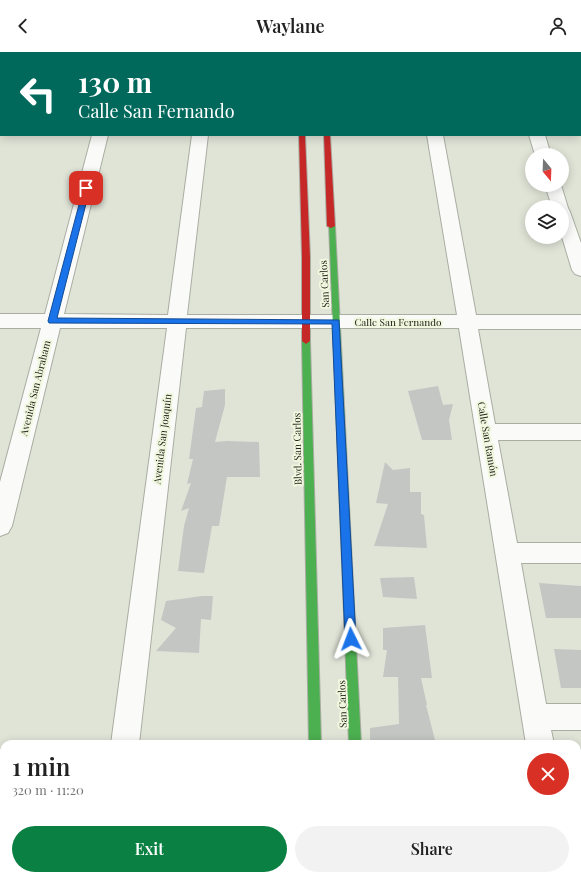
<!DOCTYPE html>
<meta charset="utf-8">
<style>
:root{--surface:#fff;--page:#f2f2f2;--text:#222;--muted:#767676;--accent:#0b8043}
body{margin:0;font-family:"Playfair Display",serif;background:var(--page);color:var(--text);height:100vh;display:flex;flex-direction:column;font-size:15px;white-space:nowrap}
*{box-sizing:border-box;margin:0}
p{font-size:13px;color:var(--muted)}
.icon{flex:none;width:22px;height:22px;fill:none;stroke:currentColor;stroke-width:2;stroke-linecap:round;stroke-linejoin:round}
.map{position:relative;flex:1;overflow:hidden}
.sheet{position:absolute;left:0px;top:688px;width:581px;height:140px;display:flex;flex-direction:column;background:var(--surface);border-radius:12px 12px 0 0;box-shadow:0 2px 10px #0003}
.sheet>*{flex:none}
.guide{position:absolute;left:0px;top:0px;width:581px;height:84px;box-shadow:0 2px 10px #0003;background:#00695c;color:#fff;overflow:hidden}
.needle{width:26px;rotate:161deg}
.tools{position:absolute;left:525px;top:96px;display:grid;gap:8px}
.tools a{display:grid;place-items:center;width:44px;height:44px;border-radius:50%;background:var(--surface);box-shadow:0 2px 10px #0003;font-size:20px}
.pin{position:absolute;display:grid;place-items:center;width:34px;height:34px;color:#fff;margin:-17px;border-radius:8px;box-shadow:0 2px 6px #0006}
.me{position:absolute;width:44px;margin:-22px;rotate:357deg;stroke-linejoin:round;filter:drop-shadow(0 0 3px #0008)}
.turn{display:flex;align-items:center;gap:14px;height:84px;padding:0 12px;font-size:18px}
.turn .icon{width:52px;height:52px;stroke-width:2.5}
.turn b{display:block;font-size:28px;line-height:34px}
.round{display:grid;place-items:center;flex:none;width:42px;height:42px;border-radius:21px;background:var(--page)}
.summary{display:flex;align-items:center;justify-content:space-between;height:68px;padding:0 12px}
h1{font-size:24px;font-weight:600;line-height:30px}
.cta{display:flex;gap:8px;margin-top:auto;padding:8px 12px}
.cta a{flex:1;height:46px;border-radius:24px;background:var(--accent);color:#fff;font-size:16px;font-weight:600;line-height:46px;text-align:center}
.cta a+a{background:var(--page);color:var(--text)}
header{display:flex;justify-content:space-between;align-items:center;height:52px;padding:0 12px;background:var(--surface);font-size:18px;font-weight:600}
.map>svg:first-child{display:block}
.building{fill:#c4c6c4}
.lines{fill:none;stroke-linecap:round;stroke-linejoin:round}
.street-casing{stroke:#aaada2;stroke-width:2}
.fast-casing{stroke:#aaada2;stroke-width:2}
.slow-casing{stroke:#aaada2;stroke-width:2}
.jam-casing{stroke:#aaada2;stroke-width:2}
.street{fill:#fafbf9;fill-rule:evenodd}
.fast{fill:#4caf50;fill-rule:evenodd}
.slow{fill:#ffc107;fill-rule:evenodd}
.jam{fill:#c62828;fill-rule:evenodd}
.route{fill:#1a73e8;stroke:#114b97}
.labels{text-anchor:middle;dominant-baseline:central;stroke-width:4;stroke-linejoin:round;paint-order:stroke}
.street-label{font-size:10px;fill:#202219;stroke:#f0f7de}
</style>
<header><svg class="icon" aria-label="back" viewBox="0 0 24 24"><path d="M15 5l-7 7 7 7"/></svg>Waylane<svg class="icon" aria-label="person" viewBox="0 0 24 24"><circle cx="12" cy="8" r="4"/><path d="M4 21q1-7 8-7t8 7"/></svg></header>
<div class="map">
<svg width="581" height="828" viewBox="0 0 581 828">
<rect width="100%" height="100%" fill="#e0e4d7"/>
<g class="building">
<polygon points="438,334 443,353 453,352 449,368 452,388 422,388 408,339"/>
<polygon points="225,337 225,353 215,390 227,389 259,390 260,425 227,425 219,474 212,474 204,521 178,519 184,474 189,456 181,459 191,431 187,432 193,407 189,407 196,356 202,355 204,339"/>
<polygon points="385,410 393,418 410,416 410,440 421,440 421,462 424,463 427,496 374,494 388,452 376,451"/>
<polygon points="414,525 417,547 383,545 380,526"/>
<polygon points="539,531 581,534 581,566 546,566"/>
<polygon points="202,544 213,544 211,568 201,567 199,601 156,599 176,576 161,568 166,549"/>
<polygon points="425,573 432,626 421,626 427,653 426,653 435,688 370,690 370,676 399,672 398,625 383,625 387,598 383,598 383,576"/>
<polygon points="554,597 581,598 581,636 561,636"/>
</g>
<g class="lines">
<g class="street-casing">
<g id="street">
<rect x="114" y="0" width="14" height="1"/>
<rect x="580" y="5" width="1" height="8"/>
<polygon points="0,62 1,62 0,74"/>
<polygon points="92,83 108,83 64,262 168,263 192,83 208,83 187,263 457,263 427,83 443,83 476,263 581,263 581,277 478,277 495,372 581,372 581,388 498,388 517,491 581,491 581,511 521,511 546,652 581,652 581,678 551,678 554,692 526,692 459,276 186,276 139,692 111,692 167,276 60,276 12,474 8,481 0,484 0,430 41,276 0,276 0,262 45,262"/>
<polygon points="529,83 545,83 551,103 535,103"/>
<polygon points="545,133 561,133 568,156 570,160 581,191 581,224 575,222 572,218 562,185 562,155 552,155"/>
<polygon points="577,821 579,828 549,828 548,824 577,824"/>
<polygon points="94,824 124,824 123,828 93,828"/>
</g>
</g>
<g class="fast-casing">
<g id="fast">
<polygon points="0,0 3,1 1,1 1,4"/>
<polygon points="329,172 331,172 335,174 361,692 349,692"/>
<polygon points="306,286 310,289 321,692 309,692 302,289"/>
<rect x="311" y="824" width="12" height="4"/>
<rect x="353" y="824" width="12" height="4"/>
</g>
</g>
<g class="slow-casing">
<g id="slow">
<rect x="299" y="0" width="6" height="1"/>
<polygon points="317,0 323,0 324,1 318,1"/>
</g>
</g>
<g class="jam-casing">
<g id="jam">
<polygon points="299,83 305,83 310,205 310,289 306,292 302,289 302,205"/>
<polygon points="324,83 330,83 335,174 331,176 327,174"/>
</g>
</g>
<use href="#street" class="street"/>
<use href="#fast" class="fast"/>
<use href="#slow" class="slow"/>
<use href="#jam" class="jam"/>
</g>
<polygon class="route" points="84,134 90,136 57,266 339,268 356,587 354,591 351,592 347,591 345,587 332,272 49,271 48,269"/>
<g class="labels">
<g class="street-label">
<text transform="translate(324 232) rotate(-93)">San Carlos</text>
<text x="398" y="270">Calle San Fernando</text>
<text transform="translate(35 336) rotate(-76)">Avenida San Abraham</text>
<text transform="translate(162 387) rotate(-83)">Avenida San Joaquín</text>
<text transform="translate(488 387) rotate(80)">Calle San Ramón</text>
<text transform="translate(297 397) rotate(-91)">Blvd. San Carlos</text>
<text transform="translate(342 652) rotate(-92)">San Carlos</text>
</g>
</g>
</svg>
<div class="tools">
<a><svg class="needle" viewBox="-14 -14 28 28"><path d="M0-13l5 13h-10z" fill="#e53935"/><path d="M0 13l5-13h-10z" fill="#767676"/></svg></a>
<a><svg class="icon" aria-label="layers" viewBox="0 0 24 24"><path d="M12 4l9 5-9 5-9-5zM3 14l9 5 9-5"/></svg></a>
</div>
<div class="pin" style="left:86px;top:136px;background:#d93025"><svg class="icon" aria-label="arrive" viewBox="0 0 24 24"><path d="M6 21V4h12l-3 4 3 4H6"/></svg></div>
<svg class="me" style="left:351px;top:587px" viewBox="-20 -20 40 40"><path d="M0-17L14 15 0 8-14 15z" fill="#1a73e8" stroke="#fff" stroke-width="4"/></svg>
<div class="guide">
<div class="turn"><svg class="icon" aria-label="left" viewBox="0 0 24 24"><path d="M17 20v-9H6M10 6l-5 5 5 5"/></svg><div><b>130 m</b>Calle San Fernando</div></div>
</div>
<section class="sheet">
<div class="summary"><div><h1>1 min</h1><p>320 m · 11:20</p></div><a class="round" style="background:#d93025;color:#fff"><svg class="icon" aria-label="close" viewBox="0 0 24 24"><path d="M6 6l12 12M18 6L6 18"/></svg></a></div>
<div class="cta"><a>Exit</a><a>Share</a></div>
</section>
</div>
